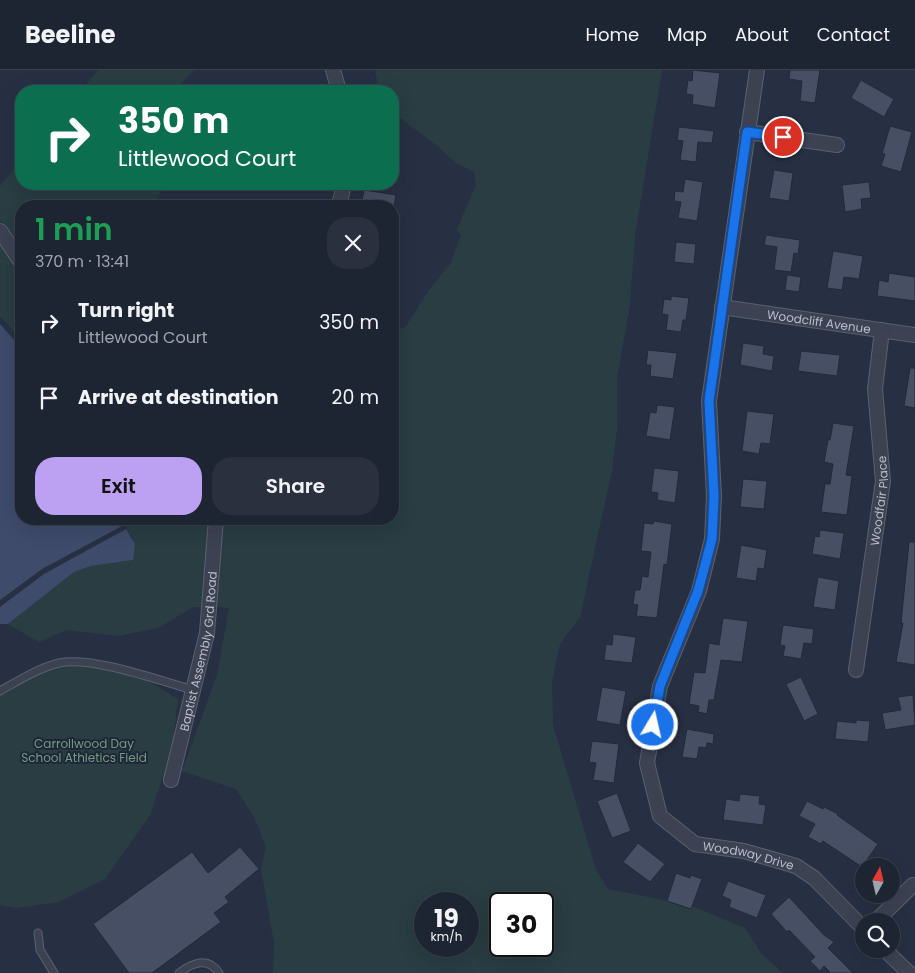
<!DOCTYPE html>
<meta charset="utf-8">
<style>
:root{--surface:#1d2432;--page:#2a303e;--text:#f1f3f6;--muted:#a0a4ac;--line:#3b414d;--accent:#bca0f2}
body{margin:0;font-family:Poppins,sans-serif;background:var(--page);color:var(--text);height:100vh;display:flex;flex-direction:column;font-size:19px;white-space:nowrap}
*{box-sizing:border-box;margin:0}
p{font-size:16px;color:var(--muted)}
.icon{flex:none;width:28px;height:28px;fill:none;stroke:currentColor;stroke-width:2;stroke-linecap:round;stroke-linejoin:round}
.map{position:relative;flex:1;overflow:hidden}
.drawer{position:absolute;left:15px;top:130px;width:384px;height:325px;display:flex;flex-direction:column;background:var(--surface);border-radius:20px;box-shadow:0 5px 20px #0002,0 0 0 1px var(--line)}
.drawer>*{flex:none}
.hud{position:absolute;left:15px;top:15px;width:384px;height:105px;border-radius:20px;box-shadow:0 5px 20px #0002,0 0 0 1px var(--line);background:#0b6e4f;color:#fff;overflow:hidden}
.needle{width:32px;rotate:8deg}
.controls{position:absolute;left:855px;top:788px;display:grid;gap:10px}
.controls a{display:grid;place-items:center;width:45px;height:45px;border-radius:50%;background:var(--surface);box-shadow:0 5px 20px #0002,0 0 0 1px var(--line);font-size:25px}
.speed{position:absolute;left:414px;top:822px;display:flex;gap:10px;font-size:25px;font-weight:700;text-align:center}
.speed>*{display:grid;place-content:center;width:65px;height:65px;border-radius:50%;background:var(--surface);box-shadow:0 5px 20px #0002,0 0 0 1px var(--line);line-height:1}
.speed small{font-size:12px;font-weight:400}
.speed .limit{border:2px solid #111;border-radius:8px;background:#fff;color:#111}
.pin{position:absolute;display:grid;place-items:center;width:42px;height:42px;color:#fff;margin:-21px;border:2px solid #fff;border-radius:50%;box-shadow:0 1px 5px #0007}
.me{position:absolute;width:55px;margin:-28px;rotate:9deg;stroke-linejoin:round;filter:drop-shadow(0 0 4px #0008)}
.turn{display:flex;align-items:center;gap:18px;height:105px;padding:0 20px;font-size:22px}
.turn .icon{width:65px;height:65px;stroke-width:2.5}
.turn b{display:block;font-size:35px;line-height:42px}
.round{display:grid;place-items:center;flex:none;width:52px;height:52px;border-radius:20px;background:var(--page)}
.summary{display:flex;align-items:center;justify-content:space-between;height:85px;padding:0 20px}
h1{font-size:30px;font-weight:600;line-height:38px;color:#1e9e55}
.button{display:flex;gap:10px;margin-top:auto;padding:10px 20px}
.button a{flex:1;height:58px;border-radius:20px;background:var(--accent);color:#111;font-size:20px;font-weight:600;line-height:58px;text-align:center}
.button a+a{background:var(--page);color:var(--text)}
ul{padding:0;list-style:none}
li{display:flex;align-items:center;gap:15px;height:75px;padding:0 20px}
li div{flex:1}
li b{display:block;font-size:19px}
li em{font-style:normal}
header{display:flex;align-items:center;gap:30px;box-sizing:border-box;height:70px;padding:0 25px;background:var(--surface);border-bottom:1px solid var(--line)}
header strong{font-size:24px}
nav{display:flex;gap:28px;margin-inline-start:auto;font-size:18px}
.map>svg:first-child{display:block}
.green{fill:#293d43;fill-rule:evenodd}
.water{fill:#3e4b6b}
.building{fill:#464f64;stroke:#22293a}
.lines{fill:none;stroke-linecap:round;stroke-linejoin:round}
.lane-casing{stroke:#5a6070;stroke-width:9}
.street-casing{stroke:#5a6070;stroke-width:16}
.lane{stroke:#3c4252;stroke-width:7}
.street{stroke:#3c4252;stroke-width:14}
.route-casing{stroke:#114b97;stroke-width:12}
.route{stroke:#1a73e8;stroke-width:9}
.labels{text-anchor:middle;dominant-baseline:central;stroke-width:4;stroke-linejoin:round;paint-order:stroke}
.street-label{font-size:12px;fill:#b9becc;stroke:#202738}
.park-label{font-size:12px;fill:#709d80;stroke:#202738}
</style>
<header>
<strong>Beeline</strong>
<nav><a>Home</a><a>Map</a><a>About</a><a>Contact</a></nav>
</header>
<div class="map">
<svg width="915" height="903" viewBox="0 0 915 903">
<rect width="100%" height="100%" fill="#273043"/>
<g class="green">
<polygon points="98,0 194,0 178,17 176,21 81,21"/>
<path d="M375 0H662L635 166 630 234 617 308V360L612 401 580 547 560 574 552 612 553 655 596 800 608 819 689 835 745 858 761 883 783 903H273L274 873 261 799 266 777 254 747 236 719 182 701 217 605 229 538 215 537 222 449H392L393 263 406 256 429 220 451 193 461 164 456 161 476 115 474 102 456 93 435 74 393 43 392 21H379ZM425 834H468V876H425ZM500 834H542V876H500Z"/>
<polygon points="21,91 21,114 164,114 155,136 21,136 21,181 0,150 0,116"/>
<polygon points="0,173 21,203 21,270 0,246"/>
<polygon points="121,449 210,449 203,537 193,537 158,558 118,566 67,560 39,572 8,554 74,502 91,496 133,490 133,468 126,459 127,454"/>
<polygon points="82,592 147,610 178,629 172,679 150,745 105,809 59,832 17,838 0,835 0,620 55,595"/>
</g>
<g class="water">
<polygon points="0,254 21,278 21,449 110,449 122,456 42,499 0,530"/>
<polygon points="126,459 135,474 133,490 91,496 74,502 8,554 0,554 0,537 44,504"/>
</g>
<g class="building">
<polygon points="693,0 720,3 715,38 692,34 693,25 686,24 688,10 692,11"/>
<polygon points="790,0 820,0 815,33 800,31 802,11 789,9"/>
<polygon points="861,10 894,29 884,47 851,28"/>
<polygon points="890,56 912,62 901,102 881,96 885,84 882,84"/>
<polygon points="679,57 714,61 712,73 698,72 696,92 680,90 683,71 677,70"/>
<polygon points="774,100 793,103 789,131 769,128"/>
<polygon points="685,109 703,112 697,151 678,148 681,132 674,131 675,121 683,122"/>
<polygon points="869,112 871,128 861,129 862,139 845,142 842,115"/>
<polygon points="364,120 396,125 394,136 361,136"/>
<polygon points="766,165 800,170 798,184 794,183 791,202 774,200 777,177 764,175"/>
<polygon points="676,172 696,174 694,194 674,192"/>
<polygon points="833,181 863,186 859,209 844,207 842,220 827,218"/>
<polygon points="889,203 915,207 915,231 877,226 879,210 888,212"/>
<polygon points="787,205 801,207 799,222 785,220"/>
<polygon points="671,226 689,228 686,250 683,250 681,262 666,260 668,245 662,244 664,229 671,230"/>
<polygon points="743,273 764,276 763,284 774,286 772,301 740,295"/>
<polygon points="648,280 677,283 673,309 650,306 651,295 646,295"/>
<polygon points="801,281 840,285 837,306 798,301"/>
<polygon points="910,298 915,298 915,338 904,336"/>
<polygon points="657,335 675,337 670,370 646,366 650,342 656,343"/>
<polygon points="747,341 774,344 770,374 761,373 759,384 742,381"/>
<polygon points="833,353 854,356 846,405 852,406 847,445 821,442 825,414 830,414 833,394 824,392 828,370 830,370"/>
<polygon points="654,398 679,401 675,433 657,430 658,423 651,422"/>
<polygon points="743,409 767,411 764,439 740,437"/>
<polygon points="654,451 672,454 667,495 664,494 657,548 636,546 638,535 633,534 635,520 640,520 642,506 648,507 651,482 641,481 644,453 653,454"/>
<polygon points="820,460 844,463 840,489 812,484 815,466 819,467"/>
<polygon points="909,472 915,472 915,595 896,592 903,553 901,553"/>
<polygon points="741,475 767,480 764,499 758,498 756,511 736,508"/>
<polygon points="818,507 839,511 835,540 813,537"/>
<polygon points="723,548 748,551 742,592 721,590 714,630 709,630 707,644 698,642 699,636 689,634 694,602 705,603 709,573 719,575"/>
<polygon points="783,555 814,559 812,574 804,573 801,589 783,586 785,576 780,575"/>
<polygon points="613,564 636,567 632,593 604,590 606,574 612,575"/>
<polygon points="801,607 818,644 804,651 786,614"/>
<polygon points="602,617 626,621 620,655 596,651"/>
<polygon points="913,625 915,655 885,660 882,643 901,640 898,627"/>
<polygon points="856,650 870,651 868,672 835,669 837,651 856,653"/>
<polygon points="687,659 714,664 713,674 707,673 706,678 699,677 697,689 682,687"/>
<polygon points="592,671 619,674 614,713 593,710 596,693 589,692"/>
<polygon points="617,723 631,761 612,768 597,731"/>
<polygon points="740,724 760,726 759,734 766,735 763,755 723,750 726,729 739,731"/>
<polygon points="807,731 823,739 824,737 838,744 837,745 878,774 862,797 823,771 821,774 808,767 815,754 799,746"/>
<polygon points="638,773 665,794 650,812 623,792"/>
<polygon points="240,777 259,799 225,827 229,832 214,843 221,852 152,903 129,903 93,854 192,782 208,803"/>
<polygon points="676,803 690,808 691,805 702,809 691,839 667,831"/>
<polygon points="728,811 766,825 757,848 729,837 731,830 722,826"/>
<polygon points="789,827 824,865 834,872 828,878 853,903 831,903 824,896 820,901 810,891 815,887 789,860 787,862 771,844"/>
</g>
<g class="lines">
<g class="lane-casing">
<g id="lane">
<path d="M0 621C18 611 38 598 59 593 92 586 158 610 193 620"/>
<polyline points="38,863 40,880 54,903"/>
<path d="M179 903C192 893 208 886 219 903"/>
</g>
</g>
<g class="street-casing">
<g id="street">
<polyline points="333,0 339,21"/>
<path id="s1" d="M757 0 709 331 714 426 712 469 699 521 660 616 647 693 660 746 695 774 744 781 796 796 814 808 864 859"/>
<polyline points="747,62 837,75"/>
<polyline points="339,136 344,114"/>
<polyline points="0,161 21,192"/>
<path id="s2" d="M722 237 915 265"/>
<path id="s3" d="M856 600 883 411 875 319 882 260"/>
<path id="s4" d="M171 710 207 563 216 449"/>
<polyline points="876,851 913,815"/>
<polyline points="884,879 909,903"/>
</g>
</g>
<use href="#lane" class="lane"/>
<use href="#street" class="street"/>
</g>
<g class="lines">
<g class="route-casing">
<polyline id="route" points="653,655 660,616 698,521 712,469 714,426 709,331 747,62 783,67"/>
</g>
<use href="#route" class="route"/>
</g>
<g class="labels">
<g class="street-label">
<text stroke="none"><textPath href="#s2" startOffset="98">Woodcliff Avenue</textPath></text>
<text stroke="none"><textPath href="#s3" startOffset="171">Woodfair Place</textPath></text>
<text stroke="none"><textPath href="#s4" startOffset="132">Baptist Assembly Grd Road</textPath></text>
<text stroke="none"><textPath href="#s1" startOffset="861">Woodway Drive</textPath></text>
</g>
<g class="park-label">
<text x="84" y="673">Carrollwood Day<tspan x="84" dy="14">School Athletics Field</tspan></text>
</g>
</g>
</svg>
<div class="controls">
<a><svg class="needle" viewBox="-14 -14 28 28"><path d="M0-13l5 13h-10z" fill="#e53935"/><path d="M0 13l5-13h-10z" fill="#a0a4ac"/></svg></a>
<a><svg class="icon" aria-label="search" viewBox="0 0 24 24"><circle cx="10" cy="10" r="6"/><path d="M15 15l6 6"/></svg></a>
</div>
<div class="speed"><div>19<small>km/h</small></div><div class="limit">30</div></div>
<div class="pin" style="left:783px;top:67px;background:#d93025"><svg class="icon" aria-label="arrive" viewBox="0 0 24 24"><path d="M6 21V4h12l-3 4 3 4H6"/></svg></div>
<svg class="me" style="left:653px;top:655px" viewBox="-20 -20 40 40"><circle r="17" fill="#1a73e8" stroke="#fff" stroke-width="3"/><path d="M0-11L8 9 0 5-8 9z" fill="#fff"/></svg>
<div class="hud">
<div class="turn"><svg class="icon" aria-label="right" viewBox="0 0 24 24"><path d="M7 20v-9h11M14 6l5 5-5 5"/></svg><div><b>350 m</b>Littlewood Court</div></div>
</div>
<section class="drawer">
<div class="summary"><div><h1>1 min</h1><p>370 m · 13:41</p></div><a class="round"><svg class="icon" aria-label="close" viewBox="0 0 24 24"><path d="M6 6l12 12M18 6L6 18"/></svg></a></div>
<ul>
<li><svg class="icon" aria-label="right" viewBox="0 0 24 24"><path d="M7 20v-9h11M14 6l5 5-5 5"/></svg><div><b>Turn right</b><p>Littlewood Court</p></div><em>350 m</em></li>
<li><svg class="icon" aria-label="arrive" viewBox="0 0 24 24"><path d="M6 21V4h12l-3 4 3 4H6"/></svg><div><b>Arrive at destination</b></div><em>20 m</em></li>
</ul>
<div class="button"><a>Exit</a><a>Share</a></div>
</section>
</div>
